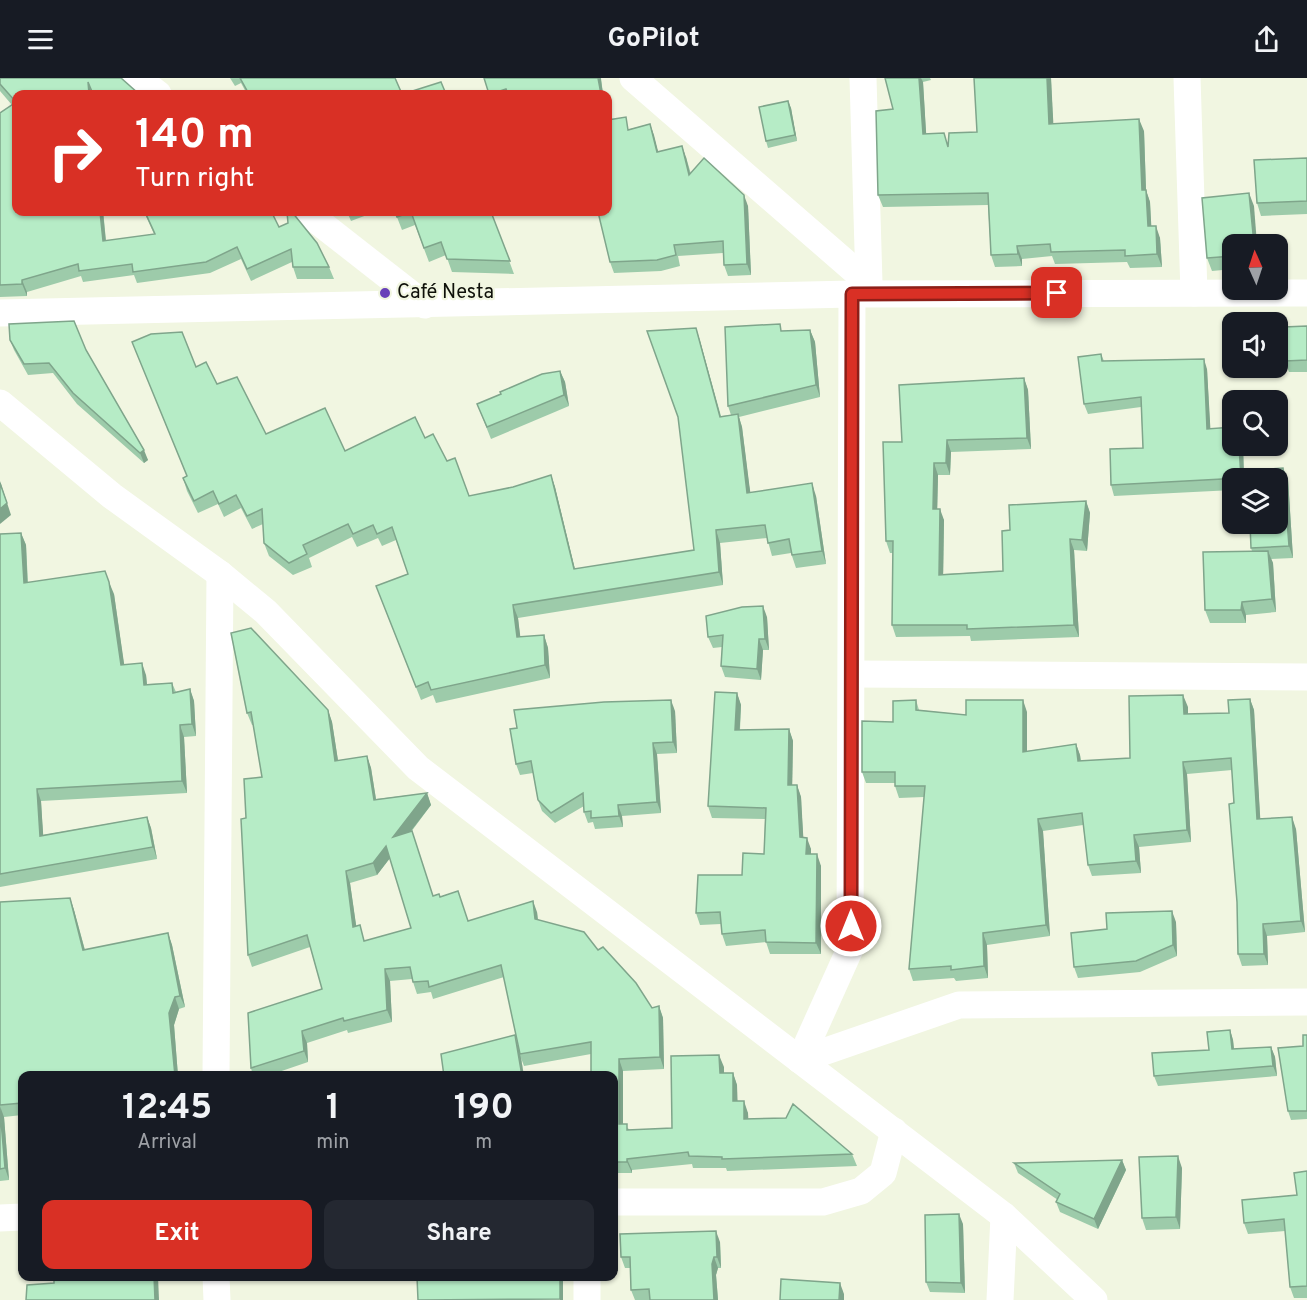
<!DOCTYPE html>
<meta charset="utf-8">
<style>
:root{--surface:#171b24;--page:#242831;--text:#f1f3f6;--muted:#9ea1a6;--accent:#d93025}
body{margin:0;font-family:Overpass,sans-serif;background:var(--page);color:var(--text);height:100vh;display:flex;flex-direction:column;font-size:22px;white-space:nowrap}
*{box-sizing:border-box;margin:0}
p{font-size:20px;color:var(--muted)}
.icon{flex:none;width:33px;height:33px;fill:none;stroke:currentColor;stroke-width:2;stroke-linecap:round;stroke-linejoin:round}
.map{position:relative;flex:1;overflow:hidden}
.side{position:absolute;left:18px;top:993px;width:600px;height:210px;display:flex;flex-direction:column;background:var(--surface);border-radius:12px;box-shadow:0 2px 4px #0004}
.side>*{flex:none}
.top-card{position:absolute;left:12px;top:12px;width:600px;height:126px;border-radius:12px;box-shadow:0 2px 4px #0004;background:#d93025;color:#fff;overflow:hidden}
.needle{width:39px;rotate:357deg}
.fabs{position:absolute;left:1222px;top:156px;display:grid;gap:12px}
.fabs a{display:grid;place-items:center;width:66px;height:66px;border-radius:12px;background:var(--surface);box-shadow:0 2px 4px #0004;font-size:30px}
.pin{position:absolute;display:grid;place-items:center;width:51px;height:51px;color:#fff;margin:-26px;border-radius:12px;box-shadow:0 3px 9px #0006}
.me{position:absolute;width:66px;margin:-33px;rotate:0deg;stroke-linejoin:round;filter:drop-shadow(0 0 4px #0008)}
.turn{display:flex;align-items:center;gap:21px;height:126px;padding:0 24px;font-size:27px}
.turn .icon{width:78px;height:78px;stroke-width:2.5}
.turn b{display:block;font-size:42px;line-height:51px}
.eta{display:flex;justify-content:space-evenly;align-items:center;height:102px;text-align:center}
.eta b{font-size:36px;font-weight:700;line-height:42px}
.button{display:flex;gap:12px;margin-top:auto;padding:12px 24px}
.button a{flex:1;height:69px;border-radius:12px;background:var(--accent);color:#fff;font-size:24px;font-weight:700;line-height:69px;text-align:center}
.button a+a{background:var(--page);color:var(--text)}
header{display:flex;justify-content:space-between;align-items:center;height:78px;padding:0 24px;background:var(--surface);font-size:27px;font-weight:700}
.map>svg:first-child{display:block}
.lines{fill:none;stroke-linecap:round;stroke-linejoin:round}
.minor{stroke:#fff;stroke-width:27}
.wall{fill:#9dcbaa;fill-rule:evenodd}
.shaded-wall{fill:#7fa58b}
.building{fill:#b6ecc6;stroke:#7fa58b;stroke-width:1.5;fill-rule:evenodd}
.route-casing{stroke:#8d1f18;stroke-width:15}
.route{stroke:#d93025;stroke-width:10}
.poi-dot{fill:#6840b8;stroke:#f1f6e1;stroke-width:2}
.labels{text-anchor:middle;dominant-baseline:central;stroke-width:4.5;stroke-linejoin:round;paint-order:stroke}
.poi-label{font-size:20px;fill:#0e1009;stroke:#f1f6e1;text-anchor:start}
</style>
<header><svg class="icon" aria-label="menu" viewBox="0 0 24 24"><path d="M4 6h16M4 12h16M4 18h16"/></svg>GoPilot<svg class="icon" aria-label="share" viewBox="0 0 24 24"><path d="M12 15V3M7 8l5-5 5 5M5 13v7h14v-7"/></svg></header>
<div class="map">
<svg width="1307" height="1222" viewBox="0 0 1307 1222">
<rect width="100%" height="100%" fill="#f1f6e1"/>
<g class="lines">
<g class="minor">
<polyline points="137,0 158,16"/>
<polyline points="633,0 869,205"/>
<polyline points="1187,0 1194,215"/>
<polyline points="306,134 425,227"/>
<polyline points="0,235 852,216 1307,215"/>
<polyline points="0,325 112,418 220,496 266,534 418,690 1004,1138 1094,1222"/>
<polyline points="852,596 1307,599"/>
<polyline points="800,982 850,871 852,216 869,205 863,0"/>
<polyline points="800,982 959,927 1307,924"/>
<polyline points="216,998 220,496"/>
<polyline points="614,1124 823,1124 861,1113 883,1095 894,1053"/>
<polyline points="0,1140 22,1139"/>
<polyline points="216,1198 217,1222"/>
<polyline points="587,1222 587,1198"/>
<polyline points="1000,1222 1004,1138"/>
</g>
</g>
<g class="wall">
<polygon points="0,0 121,0 139,16 92,16 106,163 154,156 144,134 200,134 202,137 279,149 329,189 334,201 297,201 293,189 292,184 251,203 241,181 210,195 137,205 134,197 83,204 81,198 27,214 27,218 0,219 0,35 12,27 0,13"/>
<polygon points="230,0 395,0 402,16 247,16 241,5 235,8"/>
<polygon points="484,0 601,0 603,16 489,16"/>
<polygon points="885,0 930,0 931,2 923,4 926,56 948,66 977,54 974,0 1051,0 1053,46 1144,53 1146,112 1150,124 1151,148 1160,160 1162,189 1130,190 1127,184 1055,186 1052,178 1022,181 1022,188 995,189 991,177 988,127 883,129 878,117 893,31"/>
<polygon points="788,23 791,30 797,63 768,70 766,63"/>
<polygon points="650,46 658,74 686,79 691,96 748,128 751,197 728,198 724,187 723,175 678,178 680,188 661,193 614,195 610,184 630,51"/>
<polygon points="1307,80 1307,136 1261,138 1257,125"/>
<polygon points="1254,128 1233,166 1233,191 1212,193 1207,180"/>
<polygon points="347,134 375,134 351,143"/>
<polygon points="395,134 491,134 514,196 452,194 446,177 429,184 415,147 402,152"/>
<polygon points="1307,248 1307,294 1289,294 1285,283"/>
<polygon points="696,250 700,263 721,338 731,337 728,328 783,253 810,252 815,264 820,319 739,339 742,349 750,415 816,418 826,486 796,490 791,475 772,478 767,460 720,465 723,507 518,540 520,559 544,557 548,570 550,600 436,625 433,617 421,622 381,521 408,496 396,462 382,468 378,460 357,469 352,459 309,480 312,489 293,497 269,478 264,465 263,446 252,451 241,430 224,439 218,426 198,435 187,413 183,400 187,398 132,264 196,289 217,306 266,356 345,373 425,360 447,383 469,418 513,409 551,397 555,409 575,491 694,472"/>
<polygon points="10,262 86,272 148,382 144,385 77,326 53,295 28,297 14,272"/>
<polygon points="1101,276 1104,283 1207,291 1210,350 1233,368 1243,368 1244,400 1233,400 1233,412 1114,418 1111,407 1143,370 1141,329 1088,336 1084,326"/>
<polygon points="560,293 565,304 569,328 491,361 477,326"/>
<polygon points="1024,300 1028,312 1031,371 951,374 950,397 938,397 937,431 944,442 943,496 1003,493 1010,452 1086,423 1090,435 1087,473 1074,472 1079,559 971,563 970,558 896,559 892,547 893,475 890,475 886,463 902,364"/>
<polygon points="1288,401 1293,480 1271,481 1273,485 1276,534 1246,537 1246,545 1210,545 1205,532 1252,473 1251,470"/>
<polygon points="21,455 26,467 28,505 114,516 124,587 146,597 147,606 172,605 176,614 190,611 194,623 196,658 184,659 187,715 41,723 43,757 147,739 151,750 157,781 0,809 0,456"/>
<polygon points="767,539 769,572 763,572 761,602 725,599 721,588 722,569 713,570 708,559"/>
<path d="M231 555 328 632 332 644 338 683 367 678 371 690 376 721 427 715 431 727 411 754 416 765 433 818 440 819 468 843 537 834 538 842 598 872 652 930 659 928 663 940 664 991 623 993V1046L630 1052 672 1050 724 989V995H733L737 1007V1023L748 1035V1041L852 1076 857 1088 727 1093 726 1090H693L692 1086 632 1092V1095H614V998L591 976 524 988 521 980 524 998 504 899 433 921 431 914 417 916 412 901 390 903 392 944 348 955 347 952 307 965 308 984 267 998H253L251 990 322 911 310 869 252 889 248 877 246 740 262 699 253 647H252L247 635ZM390 780 411 850 365 863 356 848 350 805 377 797Z"/>
<polygon points="737,615 741,627 740,652 789,651 793,663 792,707 797,707 801,719 803,759 811,771 811,776 821,788 821,876 770,876 766,864 726,868 722,856 721,846 700,847 696,835 742,797 764,776 765,741 712,740 708,728"/>
<polygon points="1250,621 1254,632 1260,741 1296,751 1305,854 1267,858 1268,887 1242,888 1238,876 1237,824 1232,692 1187,696 1191,764 1139,769 1141,795 1092,798 1088,787 1083,747 1043,753 1050,858 987,867 988,900 956,903 954,900 913,903 909,891 924,719 899,720 895,708 895,705 866,705 862,694 893,644 916,622 919,632 966,637 1027,634 1027,673 1076,666 1080,677 1081,683 1130,680 1188,629 1188,636 1229,635"/>
<polygon points="675,633 677,675 657,676 661,735 622,738 623,749 595,751 593,744 588,745 584,734 584,728 555,745 542,733 538,722 533,695 520,697 516,686"/>
<polygon points="70,820 74,832 85,872 168,855 172,867 185,929 179,931 174,947 178,998 22,998 22,1037 4,1039 9,1102 0,1103 0,824"/>
<polygon points="1176,844 1177,878 1140,894 1078,900 1074,889"/>
<polygon points="1230,952 1233,962 1234,971 1271,969 1275,979 1277,998 1158,1008 1154,998 1209,972"/>
<polygon points="1307,957 1307,1041 1291,1042 1288,1033"/>
<polygon points="1122,1082 1126,1092 1098,1151 1060,1134 1056,1124 1058,1122 1018,1095 1014,1085"/>
<polygon points="1182,1090 1180,1151 1146,1152 1142,1140"/>
<polygon points="1307,1093 1307,1220 1294,1220 1290,1209 1285,1153 1248,1156 1244,1145 1297,1117"/>
<polygon points="963,1146 965,1215 930,1214 926,1204"/>
<polygon points="720,1164 721,1190 718,1190 716,1197 718,1222 635,1222 631,1212 630,1190 625,1190 621,1179"/>
</g>
<g class="shaded-wall">
<polygon points="598,0 601,0 601,2 603,16 601,16"/>
<polygon points="919,0 921,0 923,4 927,69 923,56"/>
<polygon points="1047,0 1051,0 1054,58 1049,46"/>
<polygon points="88,4 92,16 89,16"/>
<polygon points="788,23 791,30 797,63 795,57"/>
<polygon points="1139,41 1144,53 1146,112 1150,124 1152,160 1148,148 1142,112"/>
<polygon points="650,46 654,57 661,85 657,74"/>
<polygon points="682,68 686,79 693,108 689,97"/>
<polygon points="1249,115 1254,128 1257,166 1254,166"/>
<polygon points="744,117 748,128 751,197 747,186"/>
<polygon points="100,134 103,134 107,175 103,163"/>
<polygon points="1156,148 1160,160 1162,189 1157,176"/>
<polygon points="1017,168 1022,181 1022,188 1018,176"/>
<polygon points="22,202 27,214 27,218 22,206"/>
<polygon points="696,250 700,263 724,351 720,339"/>
<polygon points="810,252 815,264 820,319 816,307"/>
<polygon points="1204,281 1207,291 1211,361 1207,351"/>
<polygon points="560,293 565,304 569,328 564,317"/>
<polygon points="1024,300 1028,312 1031,371 1027,360"/>
<polygon points="738,336 742,349 752,428 747,415"/>
<polygon points="947,362 951,374 950,397 946,385"/>
<polygon points="1239,368 1243,368 1244,400 1241,400"/>
<polygon points="144,372 148,382 144,385 140,375"/>
<polygon points="934,385 938,397 937,443 933,431"/>
<polygon points="1283,390 1288,401 1293,480 1289,468"/>
<polygon points="551,397 555,409 578,504 574,491"/>
<polygon points="0,403 11,437 0,446"/>
<polygon points="812,405 816,418 826,486 822,473"/>
<polygon points="1086,423 1090,435 1087,473 1082,462"/>
<polygon points="940,431 944,442 943,508 939,497"/>
<polygon points="716,452 720,465 723,507 719,494"/>
<polygon points="21,455 26,467 28,517 24,505"/>
<polygon points="1070,461 1074,472 1079,559 1074,547"/>
<polygon points="1268,473 1273,485 1276,534 1272,521"/>
<polygon points="109,504 114,516 126,599 121,587"/>
<polygon points="1242,524 1246,537 1246,545 1241,532"/>
<polygon points="513,527 518,540 522,572 517,559"/>
<polygon points="763,528 767,539 769,572 765,561"/>
<polygon points="544,557 548,570 550,600 545,587"/>
<polygon points="759,561 763,572 761,602 757,591"/>
<polygon points="142,585 146,597 148,618 144,607"/>
<polygon points="190,611 194,623 196,658 192,646"/>
<polygon points="737,615 741,627 739,664 735,652"/>
<polygon points="1183,617 1188,629 1188,647 1184,636"/>
<polygon points="1250,621 1254,632 1261,753 1257,741"/>
<polygon points="671,622 675,633 677,675 673,664"/>
<polygon points="1023,622 1027,634 1027,685 1023,674"/>
<polygon points="328,632 332,644 340,695 335,683"/>
<polygon points="180,647 184,659 187,715 182,703"/>
<polygon points="789,651 793,663 792,719 788,707"/>
<polygon points="653,665 657,676 661,735 657,724"/>
<polygon points="1076,666 1080,677 1082,695 1078,683"/>
<polygon points="367,678 371,690 378,734 374,722"/>
<polygon points="1183,684 1187,696 1191,764 1187,752"/>
<polygon points="797,707 801,719 804,771 800,759"/>
<polygon points="37,711 41,723 44,770 40,758"/>
<polygon points="427,715 431,727 397,771 393,759"/>
<polygon points="618,727 622,738 623,749 619,738"/>
<polygon points="147,739 151,750 157,781 153,769"/>
<polygon points="1292,739 1296,751 1305,854 1301,843"/>
<polygon points="1038,741 1043,753 1050,858 1046,847"/>
<polygon points="1134,757 1139,769 1141,795 1136,783"/>
<polygon points="807,760 811,771 811,788 806,776"/>
<polygon points="386,768 390,780 377,797 373,785"/>
<polygon points="817,776 821,788 821,876 816,865"/>
<polygon points="346,793 350,805 358,860 353,849"/>
<polygon points="70,820 74,832 88,884 83,872"/>
<polygon points="533,823 537,834 539,853 535,841"/>
<polygon points="1172,833 1176,844 1177,878 1173,867"/>
<polygon points="1263,846 1267,858 1268,887 1264,876"/>
<polygon points="168,855 172,867 185,929 180,918"/>
<polygon points="983,855 987,867 988,900 984,888"/>
<polygon points="385,891 390,903 392,944 387,932"/>
<polygon points="175,919 179,931 174,947 178,998 175,998 169,935"/>
<polygon points="659,928 663,940 664,991 660,979"/>
<polygon points="1230,952 1233,962 1235,981 1232,971"/>
<polygon points="302,953 307,965 308,984 304,973"/>
<polygon points="515,957 521,980 524,998 522,998"/>
<polygon points="1271,969 1275,979 1277,998 1273,988"/>
<polygon points="719,977 724,989 724,1007 720,995"/>
<polygon points="619,981 623,993 623,1058 619,1046"/>
<polygon points="733,995 737,1007 738,1035 733,1023"/>
<polygon points="744,1023 748,1035 749,1053 744,1041"/>
<polygon points="0,1028 4,1039 9,1102 5,1090"/>
<polygon points="1178,1078 1182,1090 1180,1151 1176,1139"/>
<polygon points="627,1081 632,1092 632,1095 627,1084"/>
<polygon points="1122,1082 1126,1092 1098,1151 1094,1141"/>
<polygon points="959,1136 963,1146 965,1215 961,1205"/>
<polygon points="716,1153 720,1164 721,1190 717,1179"/>
<polygon points="714,1179 718,1190 716,1197 718,1222 714,1222 712,1186"/>
<polygon points="154,1198 158,1198 159,1222 155,1222"/>
<rect x="560" y="1198" width="3" height="24"/>
<polygon points="840,1205 844,1216 844,1222 839,1222"/>
</g>
<g class="building">
<polygon points="0,0 121,0 139,16 93,16 88,4 89,16 16,16 16,134 100,134 103,163 155,156 145,134 200,134 202,137 209,134 270,134 273,137 279,149 288,145 287,134 292,134 317,165 329,189 293,189 291,171 247,191 237,169 206,184 133,194 132,186 79,193 78,186 22,202 22,206 0,207 0,35 16,24 0,6"/>
<polygon points="240,0 395,0 402,16 249,16"/>
<polygon points="484,0 598,0 601,16 508,16 506,11 491,16 489,16"/>
<polygon points="885,0 919,0 923,56 944,55 948,69 949,55 977,54 974,0 1047,0 1049,46 1139,41 1142,112 1146,112 1148,148 1156,148 1157,176 1125,178 1125,172 1051,174 1050,166 1017,168 1018,176 991,177 988,115 878,117 876,33 893,31"/>
<polygon points="441,4 446,16 403,16"/>
<polygon points="788,23 795,57 766,63 759,29"/>
<polygon points="626,39 628,52 650,46 657,74 682,68 689,97 704,80 744,117 747,186 724,187 723,163 674,167 676,177 657,182 610,184 598,134 608,134 608,42"/>
<polygon points="1307,80 1307,123 1257,125 1254,82"/>
<polygon points="1249,115 1254,166 1233,166 1233,178 1207,180 1202,120"/>
<polygon points="395,134 491,134 510,183 447,181 441,164 424,170 411,134 397,139"/>
<polygon points="74,243 86,272 144,372 140,375 73,315 49,285 24,286 10,262 9,246"/>
<polygon points="780,246 781,253 810,252 816,307 728,328 725,249"/>
<polygon points="1307,248 1307,282 1285,283 1284,249"/>
<polygon points="696,250 720,339 738,336 747,415 812,405 822,473 792,477 789,461 768,465 765,447 716,452 719,494 513,527 517,559 544,557 545,587 431,612 428,604 416,609 376,508 408,496 392,449 377,456 373,447 353,456 348,446 303,467 307,476 289,485 264,465 262,431 247,438 236,417 219,426 213,413 194,423 183,400 187,398 132,264 151,256 182,254 196,289 206,284 217,306 237,299 266,356 325,330 345,373 415,339 425,360 433,356 447,383 455,380 469,418 513,409 551,397 574,491 694,472 678,339 647,253"/>
<polygon points="1101,276 1102,283 1204,281 1207,351 1233,349 1233,368 1239,368 1241,400 1111,407 1110,371 1143,370 1141,319 1084,326 1078,279"/>
<polygon points="560,293 564,317 487,349 477,326 501,316 500,314 542,296"/>
<polygon points="1024,300 1027,360 947,362 946,385 934,385 933,431 940,431 939,497 1003,493 1002,453 1010,452 1009,427 1086,423 1082,462 1070,461 1074,547 967,551 967,547 892,547 893,463 886,463 883,364 902,364 899,307"/>
<polygon points="1283,390 1289,468 1251,470 1250,446 1278,446 1278,400 1247,400 1246,393"/>
<polygon points="0,405 7,425 0,431"/>
<polygon points="21,455 24,505 105,493 109,504 121,587 142,585 144,607 172,605 173,615 190,611 192,646 180,647 182,703 37,711 40,758 147,739 153,769 0,796 0,456"/>
<polygon points="1268,473 1272,521 1242,524 1241,532 1205,532 1203,474"/>
<polygon points="763,528 765,561 759,561 757,591 721,588 723,557 708,559 706,538 742,529"/>
<path d="M251 550 328 632 335 683 367 678 374 722 427 715 393 759 412 753 433 818 439 816 440 819 458 813 468 843 533 823 535 841 584 854 598 872 603 869 636 905 652 930 659 928 660 979 619 981V1046H627V1052L672 1050 671 978 719 977 720 995H733V1023H744V1041L786 1040 793 1026 852 1076 722 1081V1079L689 1078 688 1074 627 1081V1084H614V998H591V964L520 976 501 887 429 909 428 903 413 904 410 889 385 891 387 932 344 943 343 940 302 953 304 973 251 990 248 935 322 911 307 857 248 877 241 741 246 740 244 701 262 699 251 634 247 635 231 555ZM386 768 411 850 364 863 360 847 353 849 346 793 373 785Z"/>
<polygon points="715,614 737,615 735,652 789,651 788,707 797,707 800,759 807,760 806,776 817,776 816,865 766,864 765,852 722,856 720,834 696,835 698,797 742,797 743,775 764,776 766,730 708,728"/>
<polygon points="1183,617 1184,636 1229,635 1228,622 1250,621 1257,741 1292,739 1301,843 1263,846 1264,876 1238,876 1237,824 1229,726 1234,725 1231,680 1183,684 1187,752 1134,757 1136,783 1088,787 1082,735 1038,741 1046,847 983,855 984,888 951,892 951,888 909,891 925,708 895,708 895,694 862,694 862,643 893,644 893,623 916,622 916,632 966,637 966,622 1023,622 1023,674 1076,666 1078,683 1130,680 1129,618"/>
<polygon points="671,622 673,664 653,665 657,724 618,727 619,738 591,740 591,733 584,734 583,715 551,735 538,722 531,683 516,686 510,651 517,650 514,632 604,624"/>
<polygon points="70,820 83,872 168,855 180,918 175,919 169,935 175,998 22,998 22,1025 0,1027 0,824"/>
<polygon points="1172,833 1173,867 1136,883 1074,889 1071,855 1107,851 1106,835"/>
<polygon points="1230,952 1232,971 1271,969 1273,988 1154,998 1152,975 1209,972 1207,954"/>
<polygon points="515,957 522,998 444,998 441,976"/>
<polygon points="1303,957 1307,957 1307,1033 1288,1033 1278,970 1303,968"/>
<polygon points="0,1031 5,1090 0,1091"/>
<polygon points="1178,1078 1176,1139 1142,1140 1139,1079"/>
<polygon points="1122,1082 1094,1141 1056,1124 1060,1116 1014,1085"/>
<polygon points="1307,1093 1307,1208 1290,1209 1284,1141 1244,1145 1242,1122 1297,1117 1294,1095"/>
<polygon points="959,1136 961,1205 926,1204 925,1137"/>
<polygon points="716,1153 717,1179 714,1179 712,1186 714,1222 650,1222 649,1211 631,1212 630,1179 621,1179 620,1156"/>
<polygon points="54,1198 154,1198 155,1222 26,1222 27,1207 54,1205"/>
<polygon points="560,1198 560,1221 418,1222 417,1199"/>
<polygon points="781,1201 840,1205 839,1222 780,1222"/>
</g>
<g class="lines">
<g class="route-casing">
<polyline id="route" points="851,848 852,216 1057,215"/>
</g>
<use href="#route" class="route"/>
</g>
<circle class="poi-dot" cx="385" cy="215" r="6"/>
<g class="labels">
<g class="poi-label">
<text x="397" y="215">Café Nesta</text>
</g>
</g>
</svg>
<div class="fabs">
<a><svg class="needle" viewBox="-14 -14 28 28"><path d="M0-13l5 13h-10z" fill="#e53935"/><path d="M0 13l5-13h-10z" fill="#9ea1a6"/></svg></a>
<a><svg class="icon" aria-label="sound" viewBox="0 0 24 24"><path d="M4 9h4l5-4v14l-5-4H4zM17 9q2 3 0 6"/></svg></a>
<a><svg class="icon" aria-label="search" viewBox="0 0 24 24"><circle cx="10" cy="10" r="6"/><path d="M15 15l6 6"/></svg></a>
<a><svg class="icon" aria-label="layers" viewBox="0 0 24 24"><path d="M12 4l9 5-9 5-9-5zM3 14l9 5 9-5"/></svg></a>
</div>
<div class="pin" style="left:1057px;top:215px;background:#d93025"><svg class="icon" aria-label="arrive" viewBox="0 0 24 24"><path d="M6 21V4h12l-3 4 3 4H6"/></svg></div>
<svg class="me" style="left:851px;top:848px" viewBox="-20 -20 40 40"><circle r="17" fill="#d93025" stroke="#fff" stroke-width="3"/><path d="M0-11L8 9 0 5-8 9z" fill="#fff"/></svg>
<div class="top-card">
<div class="turn"><svg class="icon" aria-label="right" viewBox="0 0 24 24"><path d="M7 20v-9h11M14 6l5 5-5 5"/></svg><div><b>140 m</b>Turn right</div></div>
</div>
<section class="side">
<div class="eta">
<div><b>12:45</b><p>Arrival</p></div>
<div><b>1</b><p>min</p></div>
<div><b>190</b><p>m</p></div>
</div>
<div class="button"><a>Exit</a><a>Share</a></div>
</section>
</div>
